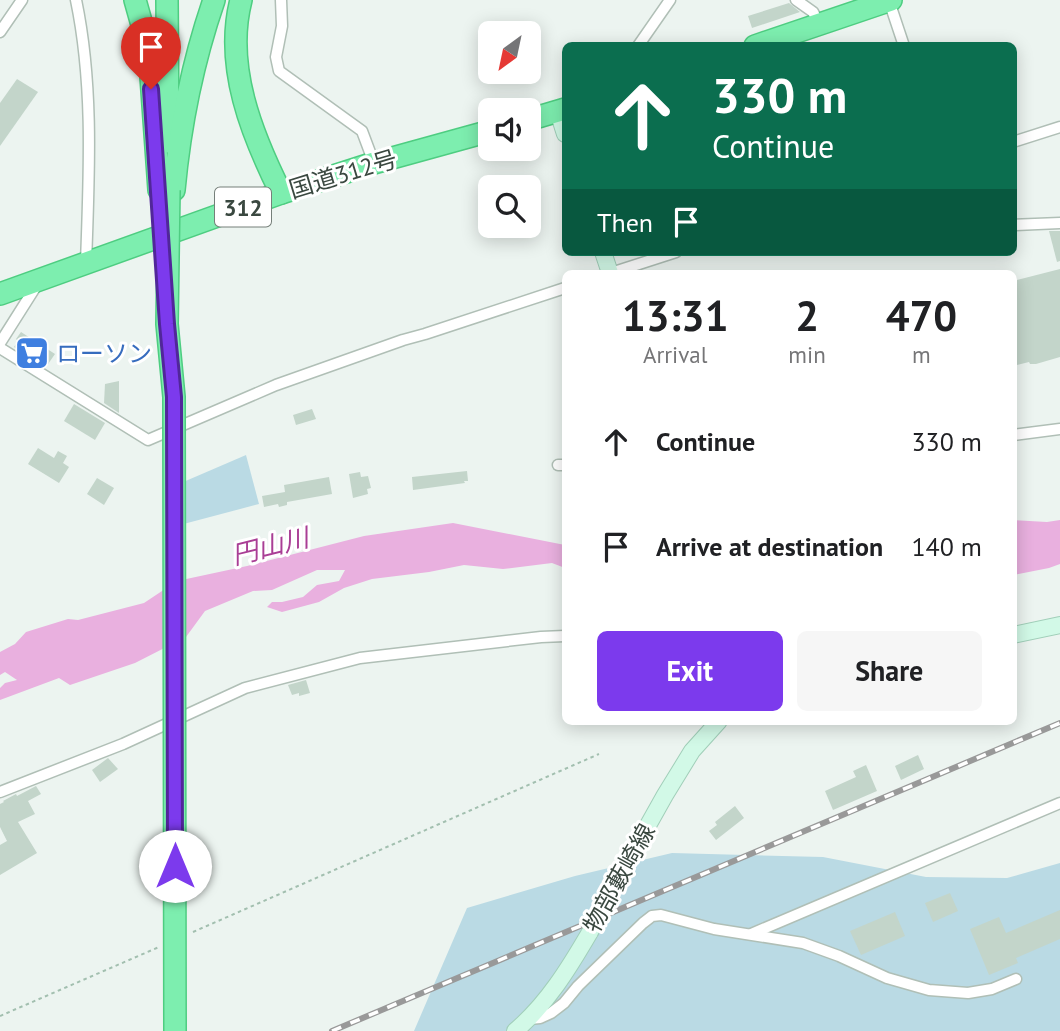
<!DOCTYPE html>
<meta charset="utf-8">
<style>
:root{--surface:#fff;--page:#f6f6f6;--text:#202124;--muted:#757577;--accent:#7c3aed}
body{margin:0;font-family:"PT Sans","Noto Sans JP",sans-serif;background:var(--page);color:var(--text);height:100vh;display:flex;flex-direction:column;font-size:26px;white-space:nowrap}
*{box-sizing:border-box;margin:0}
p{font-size:23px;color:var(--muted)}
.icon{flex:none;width:38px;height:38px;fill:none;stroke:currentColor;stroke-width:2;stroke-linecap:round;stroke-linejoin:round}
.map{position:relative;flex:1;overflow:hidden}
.details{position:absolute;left:562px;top:270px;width:455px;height:455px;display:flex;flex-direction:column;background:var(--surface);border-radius:10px;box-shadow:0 4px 18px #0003}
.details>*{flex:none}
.top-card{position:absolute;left:562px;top:42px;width:455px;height:214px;border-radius:10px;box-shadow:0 4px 18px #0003;background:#0b6e4f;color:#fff;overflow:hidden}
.needle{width:46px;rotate:213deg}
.fabs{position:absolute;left:478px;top:21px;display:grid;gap:14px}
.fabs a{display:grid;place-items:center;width:63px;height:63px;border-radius:10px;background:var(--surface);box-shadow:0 4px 18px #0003;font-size:35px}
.pin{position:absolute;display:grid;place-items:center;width:60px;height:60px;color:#fff;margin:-72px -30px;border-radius:50% 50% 50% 0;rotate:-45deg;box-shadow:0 0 7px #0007}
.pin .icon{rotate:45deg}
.me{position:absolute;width:77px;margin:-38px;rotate:0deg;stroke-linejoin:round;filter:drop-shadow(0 0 5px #0008)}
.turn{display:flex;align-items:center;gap:24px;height:147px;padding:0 35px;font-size:32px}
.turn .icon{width:91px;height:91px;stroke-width:2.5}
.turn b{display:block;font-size:49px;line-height:60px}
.then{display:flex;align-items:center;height:66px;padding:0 35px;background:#0003;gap:14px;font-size:26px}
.eta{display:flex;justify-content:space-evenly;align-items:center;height:119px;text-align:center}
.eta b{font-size:42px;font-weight:700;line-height:49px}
.button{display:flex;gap:14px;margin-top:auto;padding:14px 35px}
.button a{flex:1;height:80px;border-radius:10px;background:var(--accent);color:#fff;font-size:28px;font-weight:700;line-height:80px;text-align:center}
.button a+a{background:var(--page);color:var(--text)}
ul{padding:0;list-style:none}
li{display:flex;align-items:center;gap:21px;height:105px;padding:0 35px}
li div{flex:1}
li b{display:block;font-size:26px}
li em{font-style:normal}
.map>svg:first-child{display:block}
.green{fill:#badae4}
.water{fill:#e9b0df}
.building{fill:#c3d5ca}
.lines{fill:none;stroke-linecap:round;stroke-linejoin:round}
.street-casing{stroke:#b0bfb6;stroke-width:13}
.secondary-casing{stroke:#a1cfb9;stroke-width:18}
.highway-casing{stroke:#4ecd81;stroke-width:24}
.path{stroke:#a2bfaf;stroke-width:2;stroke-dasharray:3.5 3.5;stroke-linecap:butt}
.street{stroke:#fff;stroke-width:10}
.secondary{stroke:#d2f9e7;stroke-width:16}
.highway{stroke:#7deeaf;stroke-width:21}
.rail-casing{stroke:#999;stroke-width:6}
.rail{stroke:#fff;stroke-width:3.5;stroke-dasharray:10;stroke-linecap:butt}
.secondary-bridge-casing{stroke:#a1cfb9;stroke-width:18;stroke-linecap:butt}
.highway-bridge-casing{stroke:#4ecd81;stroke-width:24;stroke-linecap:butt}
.secondary-bridge{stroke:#d2f9e7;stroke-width:16}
.highway-bridge{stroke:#7deeaf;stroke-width:21}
.route-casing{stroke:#51269a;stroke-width:18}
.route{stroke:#7c3aed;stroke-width:12}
.labels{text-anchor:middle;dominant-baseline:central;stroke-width:6;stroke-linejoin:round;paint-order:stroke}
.shield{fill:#fff;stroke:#757f79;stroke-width:2}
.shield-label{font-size:23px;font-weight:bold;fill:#3a4840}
.street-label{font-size:24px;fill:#3a4840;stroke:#fff}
.shop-label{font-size:24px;fill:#366cbe;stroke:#fff;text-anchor:start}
.water-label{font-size:26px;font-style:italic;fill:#a93e95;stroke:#fff}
</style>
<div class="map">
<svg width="1060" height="1031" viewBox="0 0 1060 1031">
<rect width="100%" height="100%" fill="#ecf4f0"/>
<g class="green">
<polygon points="246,455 259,504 176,526 174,486"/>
<polygon points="672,853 823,857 926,877 1007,878 1060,863 1060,1031 414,1031 467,908 575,876"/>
</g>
<g class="water">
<polygon points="1013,520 1047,522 1060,520 1060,564 1049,568 1013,575"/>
<polygon points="453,523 565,545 565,568 552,563 503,569 464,565 429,572 372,579 344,588 319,602 282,612 267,607 272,602 282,602 303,597 317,585 339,581 345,570 317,570 272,590 253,591 205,611 186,637 135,663 70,685 59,678 0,700 0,688 5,683 17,680 5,672 0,675 0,652 15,644 26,632 68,619 78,620 144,603 177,581 247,566 364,536"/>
</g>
<g class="building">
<polygon points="789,3 800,12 752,28 748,16"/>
<polygon points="17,79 38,92 0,146 0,103"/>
<polygon points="1049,231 1060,231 1060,261 1057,262"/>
<polygon points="1060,269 1060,357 1036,364 1030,364 1029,362 1013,366 1013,281"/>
<polygon points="21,332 55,354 46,367 14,347 18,341 16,339"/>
<polygon points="119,381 119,413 104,403 105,384"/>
<polygon points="74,404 105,423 95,440 64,421"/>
<polygon points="312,409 316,419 296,425 293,415"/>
<polygon points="38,448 54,458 58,451 67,456 63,463 69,467 59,483 28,464"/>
<polygon points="467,471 468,481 464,481 465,483 413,490 412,477"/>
<polygon points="360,472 361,477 368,476 371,488 367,489 368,494 353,498 349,474"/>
<polygon points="329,477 332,494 287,502 287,505 279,507 278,504 264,507 262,496 285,492 284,485"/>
<polygon points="97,478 114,488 104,505 87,494"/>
<polygon points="306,680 310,693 299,696 299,693 292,695 288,685"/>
<polygon points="918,755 924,769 901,780 895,766"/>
<polygon points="108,758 118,769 100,782 92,770"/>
<polygon points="866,765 877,791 833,810 825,791 856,777 853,771"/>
<polygon points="36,786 41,794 28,801 35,814 18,822 37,853 0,875 0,845 7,841 0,827 0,804 4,802 3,801 16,794 17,796"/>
<polygon points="735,806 744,818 716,840 709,831 717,825 715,822"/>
<polygon points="950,893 958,911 933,922 925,903"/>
<polygon points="1060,910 1060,939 1016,958 1018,963 989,975 970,929 999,917 1006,933"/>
<polygon points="895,912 905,936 861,955 850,931"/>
</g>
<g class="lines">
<g class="street-casing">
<g id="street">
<path d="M76 0C94 86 89 176 86 263"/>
<polyline points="281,0 282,26 276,57 279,71 362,131 374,163"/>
<polyline points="796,0 813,12 819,24"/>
<polyline points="889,1 904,46"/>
<polyline points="0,32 22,0"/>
<polyline points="638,46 670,0"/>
<polyline points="1013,142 1060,127"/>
<polyline points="1013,225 1060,223"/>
<polyline points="611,273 676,252"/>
<polyline points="0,343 38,283"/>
<polyline points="0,348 148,440 276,385 403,340 425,334 565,288"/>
<polyline points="1013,435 1060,429"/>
<polyline points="558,465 565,465"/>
<polyline points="0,792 123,744 245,688 360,658 541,637 565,636"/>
<polyline points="751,934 1060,803"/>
<polyline points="529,1019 540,1018 551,1013 564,1003 578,986 643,923 652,916 661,915 714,929 803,943 839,956 887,978 929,990 968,993 992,989 1016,979"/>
</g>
</g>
<g class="secondary-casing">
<g id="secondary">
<polyline points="558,112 565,134"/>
<polyline points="603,252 610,273"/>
<polyline points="1013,635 1060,625"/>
<polyline points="605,902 665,795 692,751 719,721"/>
<path d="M515 1031C547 1004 569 968 590 932"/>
</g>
</g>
<g class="highway-casing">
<g id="highway">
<polyline points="135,0 144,32 150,63 159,190"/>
<polyline points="167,0 168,142"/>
<path d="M241 0C224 66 252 135 281 193"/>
<polyline points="755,46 891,0"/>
<polyline points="528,120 565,109"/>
<path d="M174 190C180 125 193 61 214 0"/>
<polyline points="0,294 281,193 374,163 490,131"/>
</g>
</g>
<g class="path">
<polyline points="193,932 599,754"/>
<polyline points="0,1016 159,947"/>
</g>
<use href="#street" class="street"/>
<use href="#secondary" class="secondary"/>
<use href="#highway" class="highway"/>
<g class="rail-casing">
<polyline id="rail" points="332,1031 1060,723"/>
</g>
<use href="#rail" class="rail"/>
<g class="secondary-bridge-casing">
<polyline id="secondary-bridge" points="590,932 605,902"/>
</g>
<g class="highway-bridge-casing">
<polyline id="highway-bridge" points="169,190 167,324 174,397 175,1031"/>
</g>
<use href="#secondary-bridge" class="secondary-bridge"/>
<use href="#highway-bridge" class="highway-bridge"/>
</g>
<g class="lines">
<g class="route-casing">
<polyline id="route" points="151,89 167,324 174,397 175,866"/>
</g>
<use href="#route" class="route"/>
</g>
<defs>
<g id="supermarket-square" transform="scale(1.75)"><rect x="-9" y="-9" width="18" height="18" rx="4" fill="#3f7fe0" stroke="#fff"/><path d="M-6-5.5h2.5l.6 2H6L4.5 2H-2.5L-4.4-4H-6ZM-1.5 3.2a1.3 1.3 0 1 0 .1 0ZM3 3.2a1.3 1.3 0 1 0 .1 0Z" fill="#fff"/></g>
</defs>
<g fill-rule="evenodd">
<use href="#supermarket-square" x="32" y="353"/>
</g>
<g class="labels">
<rect class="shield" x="215" y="187.5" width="56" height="39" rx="5"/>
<g class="shield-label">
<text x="243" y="207">312</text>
</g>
<g class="street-label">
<text transform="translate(343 174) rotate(-17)">国道312号</text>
<text transform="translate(619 878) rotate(-61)">物部藪崎線</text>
</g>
<g class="shop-label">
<text x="56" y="353">ローソン</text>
</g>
<g class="water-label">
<text transform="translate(270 546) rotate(-14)">円山川</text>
</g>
</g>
</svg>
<div class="fabs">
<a><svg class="needle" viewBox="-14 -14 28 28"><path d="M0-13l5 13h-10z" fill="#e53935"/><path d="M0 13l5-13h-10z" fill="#757577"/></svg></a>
<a><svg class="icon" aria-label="sound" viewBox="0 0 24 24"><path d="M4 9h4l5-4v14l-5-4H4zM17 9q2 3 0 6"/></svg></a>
<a><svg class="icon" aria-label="search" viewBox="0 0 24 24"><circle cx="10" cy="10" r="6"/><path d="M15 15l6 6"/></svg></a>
</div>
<div class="pin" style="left:151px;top:89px;background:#d93025"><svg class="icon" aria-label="arrive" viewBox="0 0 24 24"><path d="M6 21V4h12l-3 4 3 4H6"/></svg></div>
<svg class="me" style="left:175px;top:866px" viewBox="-20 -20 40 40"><circle r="19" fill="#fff"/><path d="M0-13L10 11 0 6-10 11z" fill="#7c3aed"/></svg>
<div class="top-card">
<div class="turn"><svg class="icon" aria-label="ahead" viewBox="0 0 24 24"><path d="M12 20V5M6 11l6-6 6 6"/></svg><div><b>330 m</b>Continue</div></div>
<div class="then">Then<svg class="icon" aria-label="arrive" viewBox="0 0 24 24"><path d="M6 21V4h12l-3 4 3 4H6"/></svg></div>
</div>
<section class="details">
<div class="eta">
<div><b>13:31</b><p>Arrival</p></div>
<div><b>2</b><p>min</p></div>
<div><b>470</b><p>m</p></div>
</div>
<ul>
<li><svg class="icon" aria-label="ahead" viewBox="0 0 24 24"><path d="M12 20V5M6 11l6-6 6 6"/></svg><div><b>Continue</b></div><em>330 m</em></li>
<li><svg class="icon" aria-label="arrive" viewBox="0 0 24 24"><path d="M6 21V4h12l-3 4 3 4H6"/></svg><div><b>Arrive at destination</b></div><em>140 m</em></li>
</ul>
<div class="button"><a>Exit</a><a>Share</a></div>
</section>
</div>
